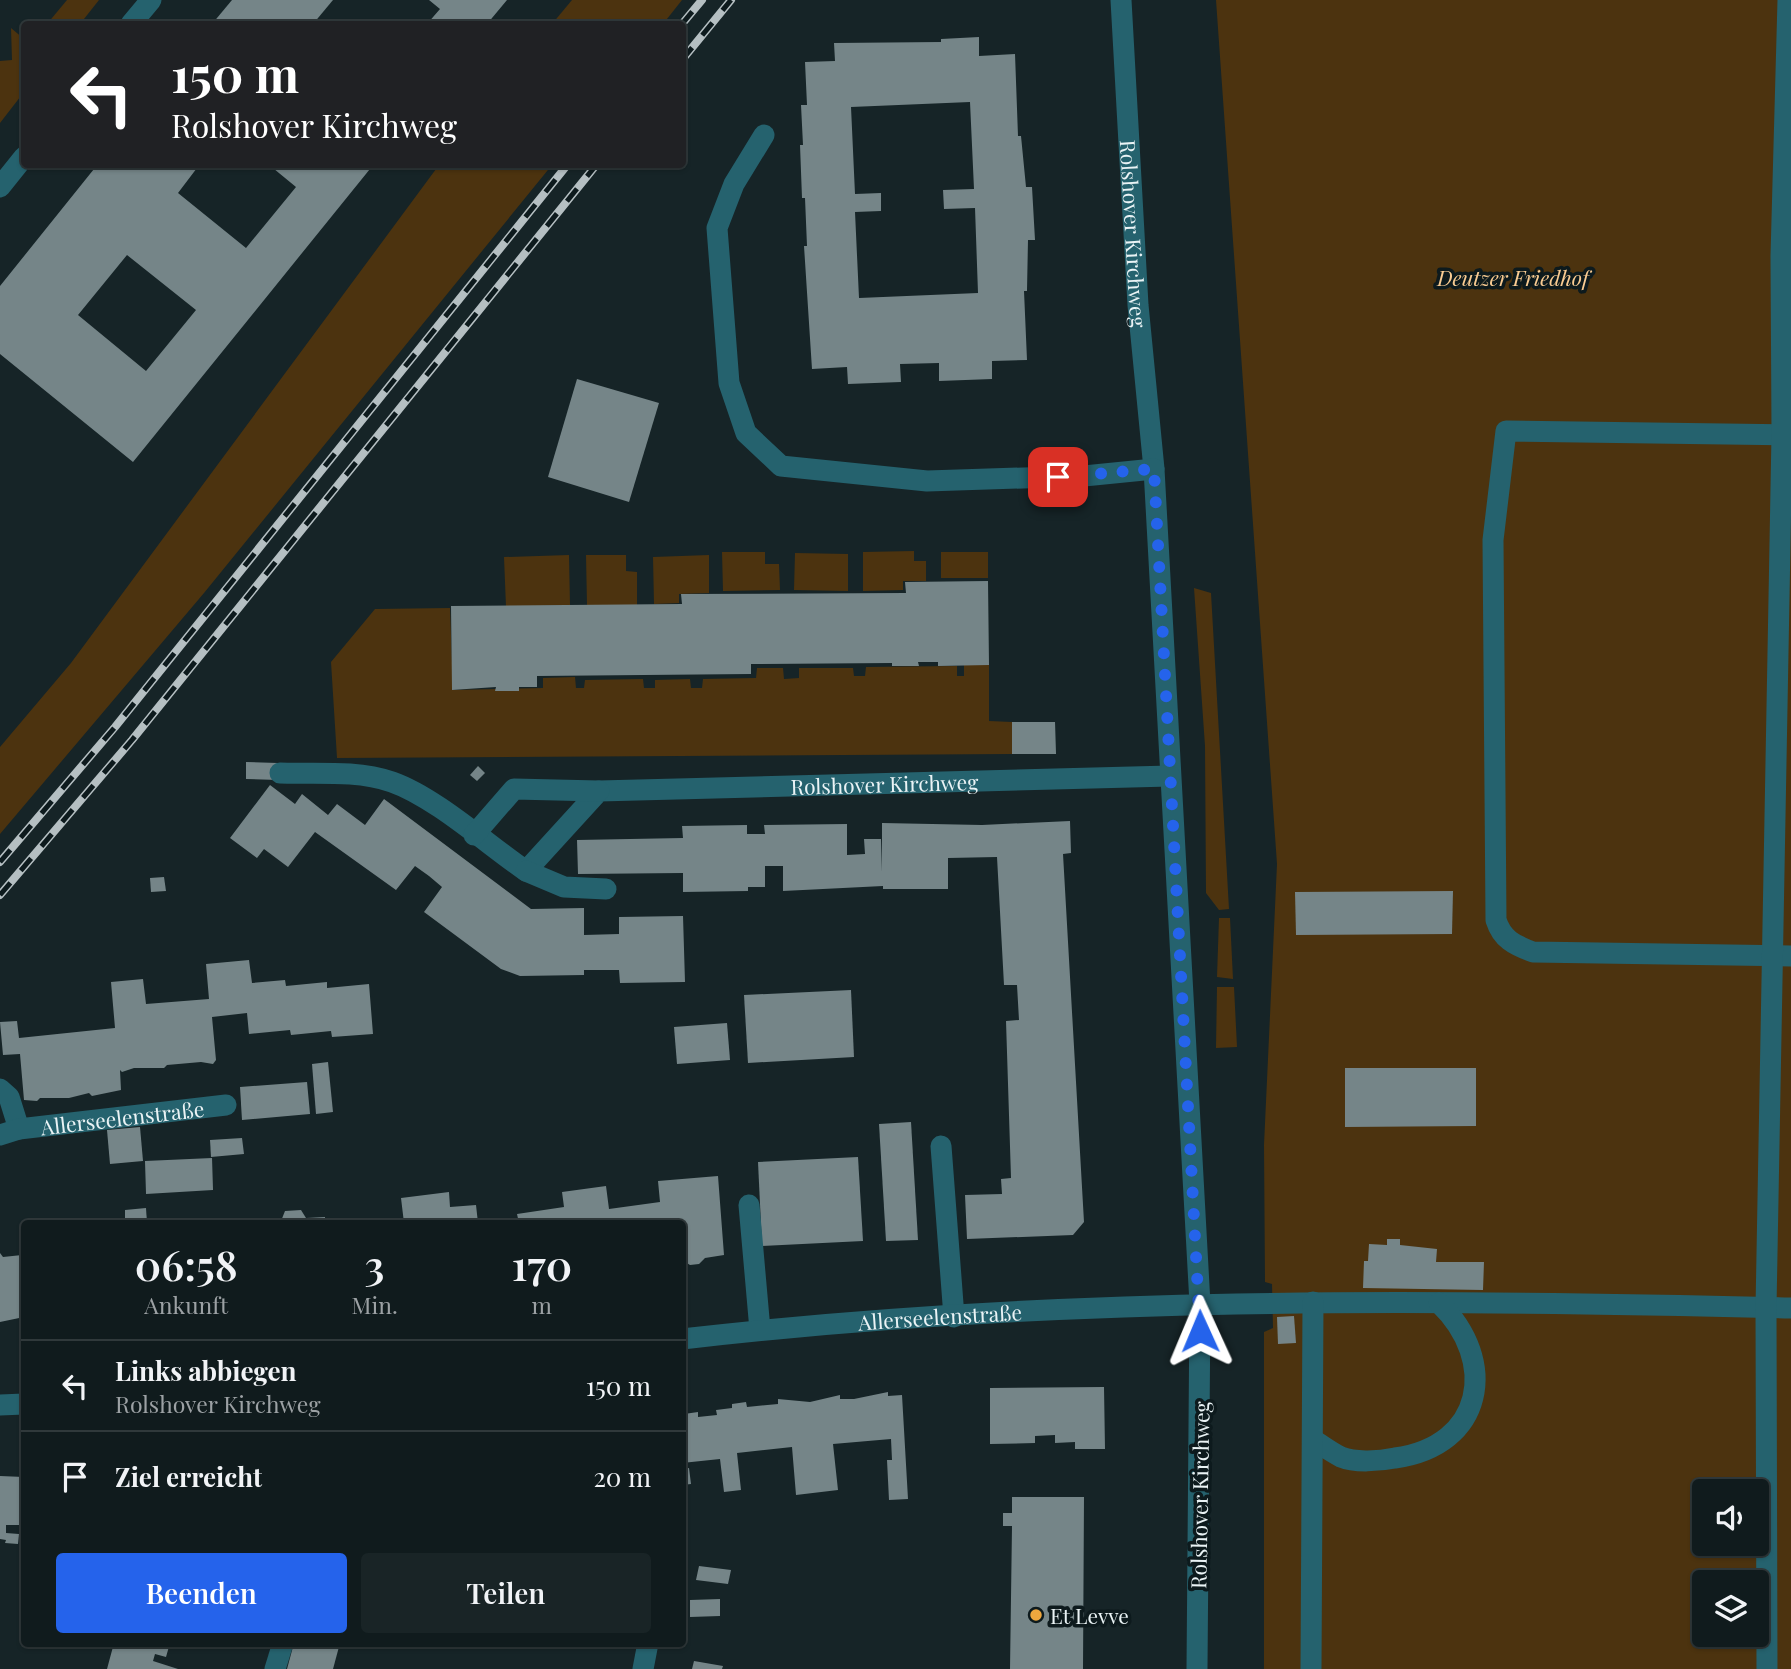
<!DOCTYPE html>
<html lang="de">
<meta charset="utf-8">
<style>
:root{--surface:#101b1d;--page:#192426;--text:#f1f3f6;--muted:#9ca1a4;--line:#30393b;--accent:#2563eb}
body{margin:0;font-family:"Playfair Display",serif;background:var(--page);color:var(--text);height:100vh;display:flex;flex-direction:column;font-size:26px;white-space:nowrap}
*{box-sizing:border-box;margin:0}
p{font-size:23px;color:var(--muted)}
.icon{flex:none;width:38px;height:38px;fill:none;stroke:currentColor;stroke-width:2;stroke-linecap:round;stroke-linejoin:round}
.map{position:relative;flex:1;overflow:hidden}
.details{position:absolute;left:21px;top:1220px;width:665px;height:427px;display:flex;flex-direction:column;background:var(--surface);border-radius:7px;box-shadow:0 2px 5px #0004,0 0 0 2px var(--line)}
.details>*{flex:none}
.banner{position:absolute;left:21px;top:21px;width:665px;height:147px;border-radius:7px;box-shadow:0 2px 5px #0004,0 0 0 2px var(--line);background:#202124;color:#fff;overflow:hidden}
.fabs{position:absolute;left:1692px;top:1479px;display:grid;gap:14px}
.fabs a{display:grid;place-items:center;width:77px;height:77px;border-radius:7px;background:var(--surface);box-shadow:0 2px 5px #0004,0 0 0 2px var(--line);font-size:35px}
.pin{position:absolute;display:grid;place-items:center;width:60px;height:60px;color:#fff;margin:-30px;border-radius:14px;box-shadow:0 4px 10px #0006}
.me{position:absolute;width:77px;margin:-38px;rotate:359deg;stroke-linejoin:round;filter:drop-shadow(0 0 5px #0008)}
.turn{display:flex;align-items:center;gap:24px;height:147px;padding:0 35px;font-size:32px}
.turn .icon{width:91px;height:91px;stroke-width:2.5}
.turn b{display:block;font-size:49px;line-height:60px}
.eta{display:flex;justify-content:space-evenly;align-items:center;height:119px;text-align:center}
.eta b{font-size:42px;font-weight:600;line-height:49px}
.button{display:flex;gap:14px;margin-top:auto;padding:14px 35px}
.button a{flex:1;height:80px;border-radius:7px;background:var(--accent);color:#fff;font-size:28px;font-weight:600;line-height:80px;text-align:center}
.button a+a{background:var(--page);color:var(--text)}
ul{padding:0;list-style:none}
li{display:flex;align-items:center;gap:21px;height:91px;padding:0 35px;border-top:2px solid var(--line)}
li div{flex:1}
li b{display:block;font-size:26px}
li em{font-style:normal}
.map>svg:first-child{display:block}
.green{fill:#4c330f;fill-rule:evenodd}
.building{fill:#758588;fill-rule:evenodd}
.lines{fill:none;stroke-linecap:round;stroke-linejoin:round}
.minor{stroke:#25626e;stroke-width:21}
.rail-casing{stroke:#b5bfc2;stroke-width:8}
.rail{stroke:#0d1a1d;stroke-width:5;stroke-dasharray:16;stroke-linecap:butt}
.route{stroke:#2563eb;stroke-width:12;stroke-dasharray:0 21.6}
.poi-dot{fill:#efa73e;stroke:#0d1a1d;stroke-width:2.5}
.labels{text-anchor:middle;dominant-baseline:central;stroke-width:7;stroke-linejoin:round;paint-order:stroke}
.street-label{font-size:21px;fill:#eaf3f5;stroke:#0d1a1d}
.park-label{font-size:21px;font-style:italic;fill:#facc92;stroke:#0d1a1d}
.poi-label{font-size:21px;fill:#eaf3f5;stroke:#0d1a1d;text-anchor:start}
</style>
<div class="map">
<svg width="1791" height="1669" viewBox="0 0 1791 1669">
<rect width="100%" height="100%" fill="#162427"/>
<g class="green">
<polygon points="67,0 99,0 80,24 47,24"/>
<polygon points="572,0 682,0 663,24 552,24"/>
<path d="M1216 0H1791V1669H1264V1332L1273 1328 1272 1284 1265 1282 1264 1145 1277 864ZM1704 1491H1757V1544H1704ZM1704 1582H1757V1634H1704Z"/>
<polygon points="11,28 24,39 24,92 0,123 0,61 12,60"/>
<polygon points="439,165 552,165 204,593 0,834 0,747 71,663"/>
<polygon points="914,551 914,561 926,561 926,581 903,581 903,590 863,591 863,552"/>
<polygon points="722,552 765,552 765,564 779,564 780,590 723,591"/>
<rect x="941" y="552" width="47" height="26"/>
<polygon points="795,553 848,554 848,591 794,590"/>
<polygon points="569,555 570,605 506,607 504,557"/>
<polygon points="586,555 626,555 626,571 637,572 637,605 587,605"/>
<polygon points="709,555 709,593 679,594 679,603 654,604 653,557"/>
<polygon points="1194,588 1211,593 1229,909 1219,910 1206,893 1205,746"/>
<polygon points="450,608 453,690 543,688 543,678 575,677 576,688 584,688 585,680 643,679 644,688 655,688 655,680 690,679 691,688 702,688 703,679 756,678 757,668 783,668 784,679 799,678 799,668 853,668 854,676 865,676 866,667 957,666 957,676 964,676 964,665 989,665 989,721 1012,722 1012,754 337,758 331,662 375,609"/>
<polygon points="1219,918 1230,918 1233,979 1217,977"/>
<polygon points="1217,987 1234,987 1237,1047 1216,1048"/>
</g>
<g class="building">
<polygon points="232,0 333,0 313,24 212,24"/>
<polygon points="429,0 507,0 487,24 427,24 440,9"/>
<path d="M979 37V56L1015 54 1018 136H1021L1026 187H1032L1035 240H1028L1027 291H1024L1027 360 992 361V379L939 381V363L900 364 901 382 848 384 847 367 812 369 804 246H807L805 198H802L800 145H803L801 105H807L805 62 835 61 834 43 941 42V39ZM970 102 974 189 943 190 944 209 975 208 978 293 859 298 855 212 881 211V193L855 194 851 107Z"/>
<path d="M98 164H200L178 193 246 248 296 187 268 164H374L133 462 0 354V286ZM127 255 196 310 146 371 78 315Z"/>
<polygon points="577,379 659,403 629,502 548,477"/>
<polygon points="988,581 989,665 938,666 938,662 918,662 919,666 892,666 892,663 751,664 751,674 537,676 537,687 519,687 519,691 495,691 496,687 452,690 451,606 682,604 681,594 906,593 905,582"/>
<polygon points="1012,722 1055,722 1056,754 1012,754"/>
<polygon points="246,762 278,763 278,780 246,779"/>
<polygon points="478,766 485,773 477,781 470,775"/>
<polygon points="270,785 295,804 302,794 328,815 337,804 365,825 384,799 531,909 584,908 584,935 619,934 619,917 683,916 685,982 620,983 619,970 584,970 584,975 520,976 501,969 424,912 442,887 429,876 415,866 396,890 315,832 288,867 264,849 257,858 230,838"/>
<polygon points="1070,821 1071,853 1063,854 1084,1222 1073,1235 967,1239 965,1195 1002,1194 1001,1179 1011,1178 1006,1021 1019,1020 1017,985 1004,985 997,857 948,858 948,889 883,889 883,886 783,891 783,866 765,866 765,887 748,887 748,891 683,892 683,873 578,874 577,840 683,838 682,826 747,825 747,834 765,834 764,825 847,824 847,855 865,854 864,839 881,839 882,872 882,823 982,825"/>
<polygon points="164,877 166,891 151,892 150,878"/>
<polygon points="1453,891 1452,934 1296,935 1295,892"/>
<polygon points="249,960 252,983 285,980 286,986 327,982 327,988 369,984 373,1034 332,1037 331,1031 291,1035 290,1030 249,1034 247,1013 212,1017 216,1060 213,1064 201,1062 167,1065 164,1068 134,1068 122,1072 120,1070 121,1090 92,1096 89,1093 69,1098 40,1098 37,1101 24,1100 20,1054 3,1055 0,1022 17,1021 19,1038 115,1028 111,982 143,979 146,1004 209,999 206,964"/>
<polygon points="851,990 854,1057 748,1063 744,995"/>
<polygon points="727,1023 730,1060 677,1064 674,1027"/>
<polygon points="328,1062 333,1112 316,1114 312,1064"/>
<polygon points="1345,1068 1476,1068 1476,1126 1345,1127"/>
<polygon points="307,1082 310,1114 242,1120 240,1087"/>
<polygon points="911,1122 918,1240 886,1241 879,1124"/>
<polygon points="140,1127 143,1161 110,1164 107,1130"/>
<polygon points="242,1138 244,1154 211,1157 210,1140"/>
<polygon points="858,1157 863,1241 762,1246 758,1162"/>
<polygon points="212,1158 213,1190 146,1194 145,1161"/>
<polygon points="718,1176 724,1255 705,1258 699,1264 690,1265 682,1260 682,1223 519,1223 517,1214 564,1207 562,1192 606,1186 609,1209 660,1202 658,1181"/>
<polygon points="449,1192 450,1207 476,1205 478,1223 404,1223 401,1198"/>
<polygon points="146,1208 147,1223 125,1223 125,1210"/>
<polygon points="301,1210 306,1218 325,1217 325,1223 274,1223 281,1221 285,1211"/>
<polygon points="1387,1239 1400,1239 1400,1245 1437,1249 1436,1262 1484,1262 1483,1290 1363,1288 1364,1261 1368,1261 1369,1244 1387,1245"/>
<polygon points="0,1253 3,1257 22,1255 24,1285 24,1317 0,1322"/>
<polygon points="1294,1316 1296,1343 1278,1344 1277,1317"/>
<polygon points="1104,1387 1105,1449 1075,1449 1075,1442 1055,1443 1055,1435 1035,1436 1035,1443 990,1444 990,1388"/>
<polygon points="888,1392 888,1396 902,1395 908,1499 889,1500 887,1460 892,1460 891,1439 833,1444 838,1490 796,1495 792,1447 737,1453 741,1490 724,1492 720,1459 682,1463 684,1414 698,1412 698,1417 717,1415 716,1410 732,1408 732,1404 746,1402 747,1407 778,1404 778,1399 810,1402 840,1395 840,1399 854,1399"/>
<polygon points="689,1468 691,1484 682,1485 682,1469"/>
<polygon points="0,1476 24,1477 24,1525 6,1525 6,1533 19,1534 18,1544 5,1543 6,1540 0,1539"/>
<polygon points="1012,1497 1084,1497 1083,1669 1010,1669 1012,1526 1003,1526 1003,1513 1012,1513"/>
<polygon points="699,1566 731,1570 728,1584 696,1580"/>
<polygon points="720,1599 720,1616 690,1617 690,1600"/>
<polygon points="114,1643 170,1643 166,1657 155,1654 153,1661 178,1669 107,1669"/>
<polygon points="294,1643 340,1643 333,1669 287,1669"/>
<polygon points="694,1661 723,1666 722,1669 692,1669"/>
</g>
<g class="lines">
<g class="minor">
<path id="s1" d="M1121 0 1138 305 1154 469 1200 1304 1197 1669"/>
<polyline points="131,24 151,0"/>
<polyline points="764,135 734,184 717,228 729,383 746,433 781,466 927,481 1084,476 1154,469"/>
<polyline points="0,187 24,157"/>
<path d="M1791 435 1506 431 1493 540 1496 920C1502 939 1514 945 1533 952L1791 956"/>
<path id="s2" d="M280 773C316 774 357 770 392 782 435 797 488 845 526 871L599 791 1170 776"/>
<polyline points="474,835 514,789 599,791"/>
<polyline points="526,871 564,887 606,889"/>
<polyline points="0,1089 9,1097 19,1129"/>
<path id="s3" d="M0 1135 19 1129 226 1105"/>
<polyline points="941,1146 954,1317"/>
<polyline points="749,1205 760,1330"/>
<path id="s4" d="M682 1339C1050 1296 1422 1299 1791 1308"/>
<polyline points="0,1405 24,1404"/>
<path d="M1313 1440C1322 1445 1331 1452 1341 1457 1355 1463 1380 1461 1395 1458 1484 1446 1499 1361 1439 1303"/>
<polyline points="275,1669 283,1643"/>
<polyline points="643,1669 648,1643"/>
<polyline points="1311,1669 1313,1302"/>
<polyline points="1767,1669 1766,1308 1782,434 1781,256 1788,0"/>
</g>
<g class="rail-casing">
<g id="rail">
<polyline points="682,24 702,0"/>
<polyline points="682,60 731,0"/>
<polyline points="0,862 115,727 568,164"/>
<polyline points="0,895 132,740 597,164"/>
</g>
</g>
<use href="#rail" class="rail"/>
</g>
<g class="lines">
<polyline class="route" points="1058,477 1154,469 1200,1331"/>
</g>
<circle class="poi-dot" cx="1036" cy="1615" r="7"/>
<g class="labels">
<g class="street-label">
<text stroke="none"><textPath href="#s1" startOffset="234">Rolshover Kirchweg</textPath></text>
<text stroke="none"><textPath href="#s2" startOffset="668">Rolshover Kirchweg</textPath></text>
<text stroke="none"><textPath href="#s3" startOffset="124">Allerseelenstraße</textPath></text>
<text stroke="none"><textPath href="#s4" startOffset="259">Allerseelenstraße</textPath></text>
<text transform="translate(1199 1495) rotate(-89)">Rolshover Kirchweg</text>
</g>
<g class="park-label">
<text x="1513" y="277">Deutzer Friedhof</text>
</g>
<g class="poi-label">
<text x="1050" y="1615">Et Levve</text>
</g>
</g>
</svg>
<div class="fabs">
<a><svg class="icon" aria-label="sound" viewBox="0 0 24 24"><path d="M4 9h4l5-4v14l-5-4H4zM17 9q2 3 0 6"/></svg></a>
<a><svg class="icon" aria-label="layers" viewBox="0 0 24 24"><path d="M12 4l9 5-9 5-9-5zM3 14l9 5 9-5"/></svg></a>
</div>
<div class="pin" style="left:1058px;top:477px;background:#d93025"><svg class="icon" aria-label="arrive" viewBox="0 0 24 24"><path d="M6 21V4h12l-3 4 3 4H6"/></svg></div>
<svg class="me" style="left:1200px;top:1331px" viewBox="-20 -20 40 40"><path d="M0-17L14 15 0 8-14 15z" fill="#2563eb" stroke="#fff" stroke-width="4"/></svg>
<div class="banner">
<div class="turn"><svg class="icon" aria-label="left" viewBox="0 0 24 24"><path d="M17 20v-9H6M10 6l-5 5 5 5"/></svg><div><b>150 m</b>Rolshover Kirchweg</div></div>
</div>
<section class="details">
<div class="eta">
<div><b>06:58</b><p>Ankunft</p></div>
<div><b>3</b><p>Min.</p></div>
<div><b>170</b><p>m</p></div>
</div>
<ul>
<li><svg class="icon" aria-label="left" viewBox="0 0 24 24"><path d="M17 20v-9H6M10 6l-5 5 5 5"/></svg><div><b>Links abbiegen</b><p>Rolshover Kirchweg</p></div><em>150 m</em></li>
<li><svg class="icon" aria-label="arrive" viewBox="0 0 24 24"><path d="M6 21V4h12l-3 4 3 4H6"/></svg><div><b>Ziel erreicht</b></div><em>20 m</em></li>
</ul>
<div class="button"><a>Beenden</a><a>Teilen</a></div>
</section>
</div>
